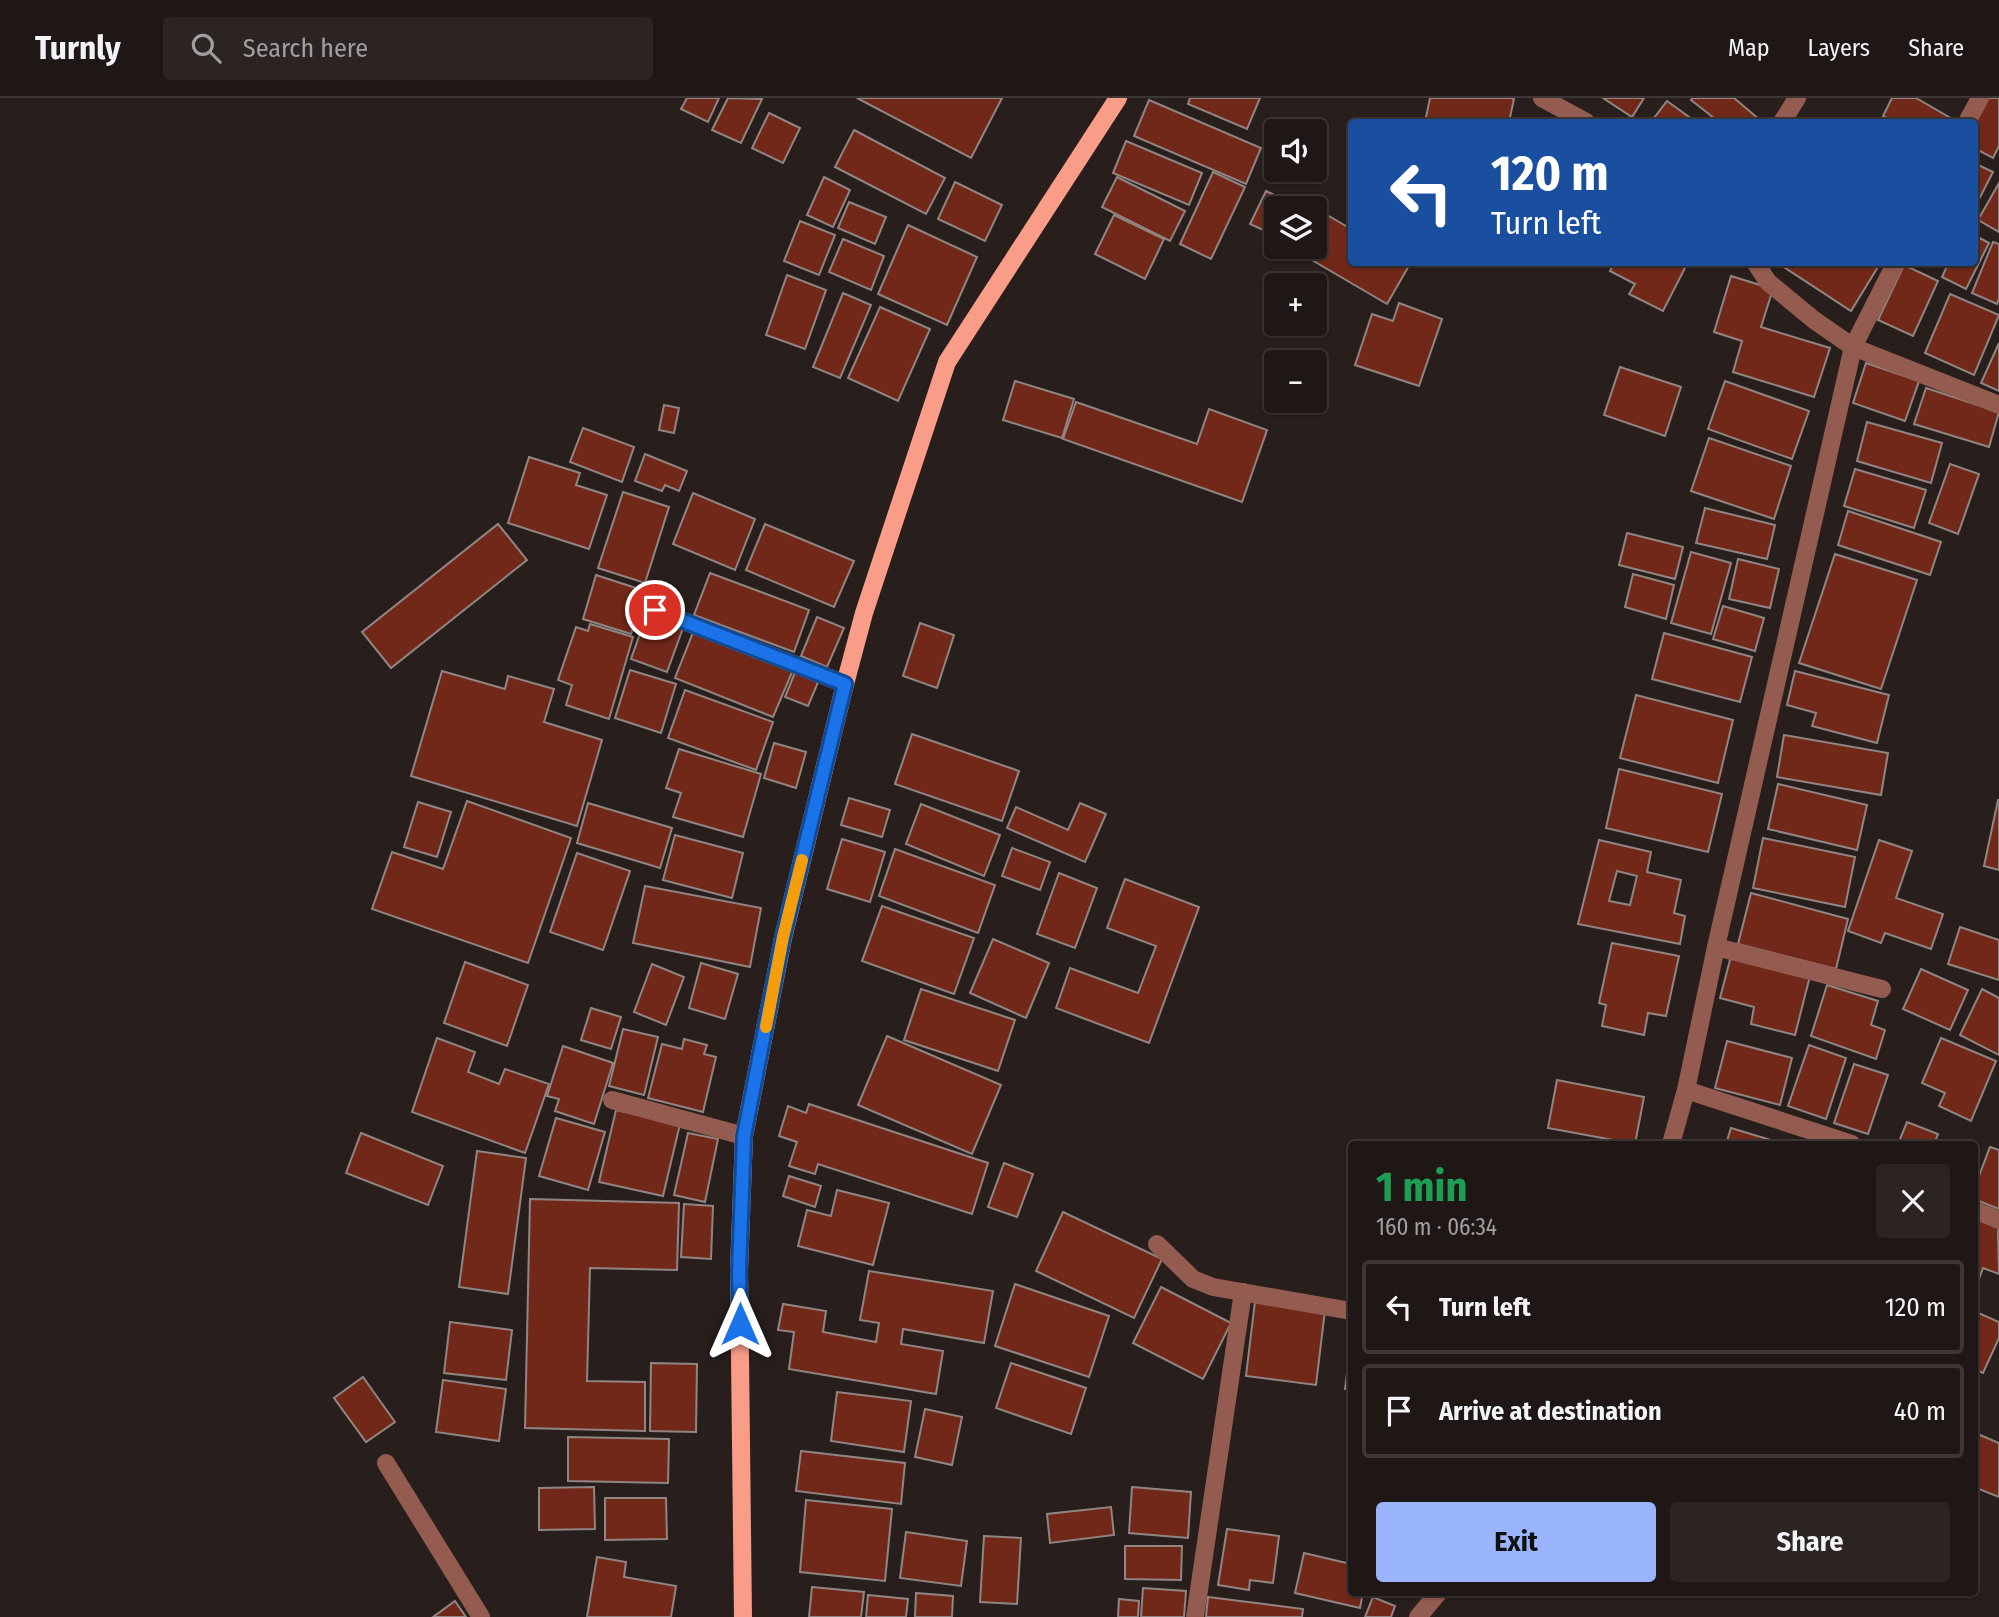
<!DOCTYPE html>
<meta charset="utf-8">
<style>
:root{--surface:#1e1716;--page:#2b2423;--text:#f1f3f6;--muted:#a19fa1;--line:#3c3635;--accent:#9ab5fd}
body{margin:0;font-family:"Fira Sans Condensed",sans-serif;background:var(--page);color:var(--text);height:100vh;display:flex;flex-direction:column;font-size:26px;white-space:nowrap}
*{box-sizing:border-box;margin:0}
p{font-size:23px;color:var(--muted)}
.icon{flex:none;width:38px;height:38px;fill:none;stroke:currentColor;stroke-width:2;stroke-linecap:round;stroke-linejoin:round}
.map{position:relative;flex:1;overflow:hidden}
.side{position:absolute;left:1348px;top:1043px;width:630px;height:455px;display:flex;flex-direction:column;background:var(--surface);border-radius:7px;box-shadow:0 2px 5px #0004,0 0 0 2px var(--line)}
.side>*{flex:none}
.banner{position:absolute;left:1348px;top:21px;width:630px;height:147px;border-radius:7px;box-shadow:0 2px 5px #0004,0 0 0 2px var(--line);background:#1a4fa0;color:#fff;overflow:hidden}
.tools{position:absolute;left:1264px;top:21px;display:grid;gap:14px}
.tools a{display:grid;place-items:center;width:63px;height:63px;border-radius:7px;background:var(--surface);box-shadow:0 2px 5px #0004,0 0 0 2px var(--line);font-size:35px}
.pin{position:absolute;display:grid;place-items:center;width:60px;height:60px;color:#fff;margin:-30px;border:4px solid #fff;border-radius:50%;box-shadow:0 2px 7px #0007}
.me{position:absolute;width:77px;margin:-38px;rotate:0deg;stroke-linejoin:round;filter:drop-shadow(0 0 5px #0008)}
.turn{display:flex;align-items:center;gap:24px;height:147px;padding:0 28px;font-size:32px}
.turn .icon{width:91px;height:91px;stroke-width:2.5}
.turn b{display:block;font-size:49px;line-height:60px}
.round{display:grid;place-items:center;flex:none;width:74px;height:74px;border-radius:7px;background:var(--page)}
.headline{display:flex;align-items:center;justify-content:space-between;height:119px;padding:0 28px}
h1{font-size:42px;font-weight:700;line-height:52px;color:#1e9e55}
.cta{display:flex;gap:14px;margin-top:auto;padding:14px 28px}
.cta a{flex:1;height:80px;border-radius:7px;background:var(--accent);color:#111;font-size:28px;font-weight:700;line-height:80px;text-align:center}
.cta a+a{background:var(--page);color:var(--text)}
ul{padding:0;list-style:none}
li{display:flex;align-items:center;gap:21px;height:94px;margin:0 14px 10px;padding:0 14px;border:4px solid var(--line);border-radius:7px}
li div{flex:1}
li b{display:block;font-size:26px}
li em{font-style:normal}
header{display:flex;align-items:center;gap:42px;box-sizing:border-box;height:98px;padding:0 35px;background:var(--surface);border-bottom:2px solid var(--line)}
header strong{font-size:33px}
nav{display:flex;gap:38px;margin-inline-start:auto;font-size:24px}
.search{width:490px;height:63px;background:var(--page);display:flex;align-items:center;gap:18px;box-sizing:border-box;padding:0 24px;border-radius:7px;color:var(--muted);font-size:26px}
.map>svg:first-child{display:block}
.building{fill:#722819;stroke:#908582;stroke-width:2;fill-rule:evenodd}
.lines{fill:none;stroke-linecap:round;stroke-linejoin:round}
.minor{stroke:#945c50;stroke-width:18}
.major{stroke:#f99d89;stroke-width:18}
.route-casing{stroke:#114b97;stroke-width:18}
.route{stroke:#1a73e8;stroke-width:12}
.slow{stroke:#f59e0b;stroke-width:12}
</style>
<header>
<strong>Turnly</strong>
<div class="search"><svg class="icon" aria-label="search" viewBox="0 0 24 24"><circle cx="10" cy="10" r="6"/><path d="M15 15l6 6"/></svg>Search here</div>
<nav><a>Map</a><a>Layers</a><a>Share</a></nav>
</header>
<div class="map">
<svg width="1999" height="1519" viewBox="0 0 1999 1519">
<rect width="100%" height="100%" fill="#281f1d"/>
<g class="building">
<polygon points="687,0 719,0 708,24 681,11"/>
<polygon points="728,0 762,1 741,45 712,32"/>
<polygon points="857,0 1002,0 971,60"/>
<polygon points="1190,0 1260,0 1247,31 1188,6"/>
<polygon points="1430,0 1511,0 1514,1 1509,24 1425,24"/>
<polygon points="1603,0 1644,0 1632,19"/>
<polygon points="1693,0 1734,0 1760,22 1758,24 1719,24 1691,2"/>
<polygon points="1892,0 1916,0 1949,19 1946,24 1894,24 1883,18"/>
<polygon points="1987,0 1999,0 1999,48 1993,60 1974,50 1974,25"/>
<polygon points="1149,2 1261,50 1246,86 1134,38"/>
<polygon points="1667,3 1696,24 1651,24"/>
<polygon points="769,15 800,30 783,65 752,50"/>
<polygon points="854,32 945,80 926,116 835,69"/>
<polygon points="1126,43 1202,75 1189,107 1113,75"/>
<polygon points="1974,65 1993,74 1974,111"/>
<polygon points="1213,74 1245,89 1211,161 1180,146"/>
<polygon points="824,79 850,92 833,129 807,117"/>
<polygon points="1117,79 1185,113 1170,143 1102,109"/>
<polygon points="955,84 1002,107 985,143 938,121"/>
<polygon points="1999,85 1999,134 1978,122"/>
<polygon points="1266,93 1301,110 1276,110 1276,138 1250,126"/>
<polygon points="849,104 886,119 875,146 838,130"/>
<polygon points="1114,117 1164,141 1145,181 1095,156"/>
<polygon points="1329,118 1351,131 1351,164 1408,164 1410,166 1387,206 1305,158 1311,149 1314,149 1314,143"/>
<polygon points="800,123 835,137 819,177 784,163"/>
<polygon points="908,127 977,159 947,227 878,196"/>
<polygon points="1974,137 1989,145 1966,191 1942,179 1949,164 1974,164"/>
<polygon points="843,141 884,158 871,192 829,174"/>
<polygon points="1993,144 1999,146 1999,201 1997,206 1972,195"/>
<polygon points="1614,164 1673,164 1685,170 1663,213 1629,196 1635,186 1610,173"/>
<polygon points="1776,164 1881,164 1851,213"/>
<polygon points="1904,167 1938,183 1913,238 1878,222"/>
<polygon points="787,177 826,192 805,251 766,237"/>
<polygon points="1731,178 1773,191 1761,229 1830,250 1814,299 1733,274 1742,243 1714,234"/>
<polygon points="843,195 871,207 840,280 813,269"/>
<polygon points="1950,196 1999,217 1974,277 1925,255"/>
<polygon points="1399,205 1442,221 1419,288 1355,267 1372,216 1393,223"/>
<polygon points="880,209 930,231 898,303 848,280"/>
<polygon points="1999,245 1999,293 1981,285"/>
<polygon points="1866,265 1919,283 1905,323 1853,305"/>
<polygon points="1620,269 1681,289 1665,338 1604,317"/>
<polygon points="1015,283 1074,301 1062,340 1003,322"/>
<polygon points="1725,283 1809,313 1792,361 1708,331"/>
<polygon points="1926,290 1999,314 1989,349 1914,326"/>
<polygon points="1076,304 1197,346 1209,311 1267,332 1242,404 1063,341"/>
<polygon points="664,307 679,310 674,335 659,332"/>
<polygon points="1867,324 1942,345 1931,385 1857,363"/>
<polygon points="583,330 634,349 622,384 570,364"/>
<polygon points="1709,340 1791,368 1774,421 1691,393"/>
<polygon points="645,356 687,373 679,393 665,387 662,393 635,383"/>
<polygon points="529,359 580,375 576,387 607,397 589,451 508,425"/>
<polygon points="1950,366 1979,376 1958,436 1929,425"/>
<polygon points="1855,371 1926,392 1914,430 1844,408"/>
<polygon points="623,394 669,409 645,485 598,470"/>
<polygon points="693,395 755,421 735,472 673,446"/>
<polygon points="1705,410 1775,427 1767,461 1696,445"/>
<polygon points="1848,413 1941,444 1930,477 1838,447"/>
<polygon points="498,426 527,462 391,570 362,534"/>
<polygon points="765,426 854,463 834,509 746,472"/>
<polygon points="1627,435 1683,449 1675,481 1619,467"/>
<polygon points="1691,454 1731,465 1711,536 1671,525"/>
<polygon points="1835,456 1917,482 1881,591 1799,565"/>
<polygon points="1738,461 1779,471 1770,510 1729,501"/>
<polygon points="710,475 809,512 794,554 694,517"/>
<polygon points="1633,476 1674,487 1666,521 1625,509"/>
<polygon points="596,477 645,493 631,536 583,521"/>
<polygon points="1723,508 1764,520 1755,553 1713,541"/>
<polygon points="647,516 683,530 667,574 631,561"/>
<polygon points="817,519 844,530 827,569 801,558"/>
<polygon points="920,525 954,537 937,590 903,578"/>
<polygon points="590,526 633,539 609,621 566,607 572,587 558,582 576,529 588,533"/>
<polygon points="694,532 793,572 773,619 675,580"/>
<polygon points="1664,535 1752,559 1740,604 1652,581"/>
<polygon points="630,572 676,586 661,635 615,620"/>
<polygon points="796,572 819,582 808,608 785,599"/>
<polygon points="442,573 505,591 508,578 554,591 544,624 602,642 577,728 411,678"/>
<polygon points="1795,573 1889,597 1877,645 1812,628 1816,615 1787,607"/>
<polygon points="685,592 773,624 756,672 668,640"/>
<polygon points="1636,597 1733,622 1718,685 1620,660"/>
<polygon points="912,636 1019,673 1002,723 895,686"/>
<polygon points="1784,637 1888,655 1881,697 1777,679"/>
<polygon points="774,645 806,654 796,690 764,680"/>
<polygon points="679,651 761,676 743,739 673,719 681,695 666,690"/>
<polygon points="1619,671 1722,696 1708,754 1606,730"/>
<polygon points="1778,686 1867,707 1857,752 1768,731"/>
<polygon points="849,700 890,712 882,739 841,727"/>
<polygon points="1998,702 1999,702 1999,772 1984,768"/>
<polygon points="467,703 571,740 528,865 372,811 392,754 443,771"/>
<polygon points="418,704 451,714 437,759 404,749"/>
<polygon points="588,705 672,730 660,770 577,745"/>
<polygon points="1080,705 1106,716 1085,764 1007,730 1016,709 1068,732"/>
<polygon points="921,706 1000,737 984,778 906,746"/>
<polygon points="675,737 743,755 732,800 663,782"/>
<polygon points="1763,740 1855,759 1845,809 1753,790"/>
<polygon points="842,741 885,754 870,804 827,791"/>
<path d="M1599 742 1651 754 1647 774 1681 782 1674 815 1685 818 1680 846 1578 826ZM1617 773 1637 778 1630 807 1609 803Z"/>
<polygon points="1879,742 1912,753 1896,800 1943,816 1931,851 1885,835 1881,845 1848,833"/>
<polygon points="1012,750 1050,764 1040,792 1002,778"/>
<polygon points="895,751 995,787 978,835 879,798"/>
<polygon points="577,755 630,773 603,852 550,834"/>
<polygon points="1059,775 1097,790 1075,850 1037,836"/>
<polygon points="1125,781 1199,809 1149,945 1056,910 1070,870 1138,895 1156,848 1107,830"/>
<polygon points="645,788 761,810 750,869 633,845"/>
<polygon points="1751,795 1848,821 1836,871 1738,846"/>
<polygon points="882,808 974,840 954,896 862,863"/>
<polygon points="1960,829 1999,842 1999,882 1948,866"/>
<polygon points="993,841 1049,865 1026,920 970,895"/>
<polygon points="1612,845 1679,858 1666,918 1648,915 1644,937 1602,928 1606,907 1599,905"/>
<polygon points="1731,858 1810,878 1795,937 1751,926 1754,909 1720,900"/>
<polygon points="465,864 528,887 507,948 444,925"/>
<polygon points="701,865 738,876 725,921 689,910"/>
<polygon points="652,866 684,879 666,927 634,914"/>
<polygon points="1921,871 1968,892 1950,932 1903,911"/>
<polygon points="1827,887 1878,903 1871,927 1885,932 1876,961 1811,938"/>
<polygon points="921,891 1015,922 998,973 904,942"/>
<polygon points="1982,891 1999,900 1999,957 1960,937"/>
<polygon points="591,910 621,919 611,951 581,942"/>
<polygon points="623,931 658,939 644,997 609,988"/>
<polygon points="887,938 1001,987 972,1056 858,1007"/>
<polygon points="437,940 475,954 468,974 499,986 505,971 549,986 525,1055 412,1014"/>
<polygon points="1941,940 1996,963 1971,1023 1939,1008 1945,995 1922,985"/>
<polygon points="684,941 707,947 704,956 716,959 703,1014 648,1000 662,946 682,951"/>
<polygon points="1727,943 1792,960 1780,1007 1715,990"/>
<polygon points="1809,947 1846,960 1826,1021 1788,1008"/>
<polygon points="563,948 613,965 594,1026 555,1013 559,1001 547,998"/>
<polygon points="1854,966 1888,977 1868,1036 1834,1025"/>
<polygon points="1557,982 1644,999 1635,1046 1548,1030"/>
<polygon points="809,1006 988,1065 972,1116 818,1066 815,1076 789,1068 797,1044 779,1038 788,1008 806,1015"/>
<polygon points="616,1012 680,1026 663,1098 599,1084"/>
<polygon points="556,1020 605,1034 588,1092 539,1078"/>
<polygon points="1907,1024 1938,1036 1934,1046 1898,1046"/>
<polygon points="1731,1030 1784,1046 1726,1046"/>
<polygon points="361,1035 443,1068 428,1107 346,1075"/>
<polygon points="688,1035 718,1041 705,1104 674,1097"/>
<polygon points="1990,1049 1999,1052 1999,1111 1974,1101 1974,1091"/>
<polygon points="477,1053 526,1060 508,1196 459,1189"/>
<polygon points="1004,1065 1033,1076 1017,1119 988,1109"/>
<polygon points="789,1078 821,1088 815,1109 783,1098"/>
<polygon points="837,1092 889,1105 873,1167 798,1148 807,1112 831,1118"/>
<polygon points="530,1101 679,1105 677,1172 590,1170 587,1283 645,1284 645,1333 525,1330"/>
<polygon points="684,1106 713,1108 711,1161 681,1159"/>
<polygon points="1063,1114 1162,1161 1134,1220 1036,1173"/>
<polygon points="1974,1120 1999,1129 1998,1135 1999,1176 1983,1170 1974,1195"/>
<polygon points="869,1173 993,1193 984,1245 903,1231 901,1246 943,1253 936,1296 789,1271 794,1234 778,1232 783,1206 826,1213 823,1234 876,1244 879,1225 860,1222"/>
<polygon points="1015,1186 1109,1218 1089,1279 995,1248"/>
<polygon points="1161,1189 1231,1225 1203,1281 1133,1245"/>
<polygon points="1255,1203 1325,1212 1316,1287 1246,1278"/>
<polygon points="1974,1213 1999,1224 1999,1240 1983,1275 1974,1271"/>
<polygon points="450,1224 512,1232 506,1282 444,1275"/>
<polygon points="1351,1244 1351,1292 1345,1291"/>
<polygon points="651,1265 697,1266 696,1334 650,1333"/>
<polygon points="1011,1265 1086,1290 1071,1336 996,1310"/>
<polygon points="363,1279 395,1324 366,1344 334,1300"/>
<polygon points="443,1282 506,1291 499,1343 436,1334"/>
<polygon points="837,1294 911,1303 904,1354 831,1343"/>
<polygon points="925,1311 962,1319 952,1367 915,1359"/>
<polygon points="1980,1337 1999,1345 1999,1399 1974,1389 1974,1352"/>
<polygon points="568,1339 669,1341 668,1385 568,1383"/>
<polygon points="801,1353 905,1365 901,1406 796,1393"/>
<polygon points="594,1389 595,1431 539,1432 539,1390"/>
<polygon points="1132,1389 1191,1394 1188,1440 1129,1435"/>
<polygon points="605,1400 666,1400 667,1441 605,1442"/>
<polygon points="806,1402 892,1411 885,1483 800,1474"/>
<polygon points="1111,1409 1114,1437 1050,1445 1047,1416"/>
<polygon points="1227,1431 1279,1438 1273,1485 1250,1482 1249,1492 1218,1487"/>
<polygon points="906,1434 967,1443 961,1488 900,1480"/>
<polygon points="984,1438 1021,1440 1017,1506 980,1504"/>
<polygon points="1125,1448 1182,1448 1181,1482 1125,1481"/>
<polygon points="1304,1455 1351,1466 1351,1494 1363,1494 1360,1510 1295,1495"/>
<polygon points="597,1459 626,1464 624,1479 676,1488 671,1519 587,1519"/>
<polygon points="812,1489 864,1494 861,1519 809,1519"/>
<polygon points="1143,1490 1186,1493 1184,1519 1141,1519"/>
<polygon points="916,1495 953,1498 952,1519 915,1519"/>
<polygon points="868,1497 908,1501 906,1519 866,1519"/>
<polygon points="1208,1499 1303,1511 1302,1519 1206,1519"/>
<polygon points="1373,1499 1395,1508 1391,1519 1365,1519"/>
<polygon points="1119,1501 1139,1503 1138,1519 1118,1519"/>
<polygon points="455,1503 466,1519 433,1519"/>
</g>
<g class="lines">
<g class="minor">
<polyline points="1542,0 1586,24"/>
<polyline points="1782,24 1797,0"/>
<polyline points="1967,24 1980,0"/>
<polyline points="1755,164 1768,184 1814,222 1853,249 1999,307"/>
<polyline points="655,512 845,586"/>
<polyline points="1716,849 1882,891"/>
<polyline points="1686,992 1852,1046"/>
<polyline points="612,1002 744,1038"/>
<polyline points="1671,1046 1686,992 1716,849 1853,249 1896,164"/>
<polyline points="1974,1112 1999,1122"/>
<polyline points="1157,1146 1193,1181 1213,1189 1351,1213"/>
<polyline points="386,1365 481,1519"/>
<polyline points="1195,1519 1243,1194"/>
<polyline points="1418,1519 1439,1494"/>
</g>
<polyline class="major" points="743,1519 739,1172 744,1038 783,840 845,586 864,515 947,264 1118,0"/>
</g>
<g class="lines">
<g class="route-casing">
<polyline id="route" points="655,512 845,586 783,839 744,1038 739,1172 740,1226"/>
</g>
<use href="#route" class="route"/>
<polyline class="slow" points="766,929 783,839 802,762"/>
</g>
</svg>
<div class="tools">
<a><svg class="icon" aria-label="sound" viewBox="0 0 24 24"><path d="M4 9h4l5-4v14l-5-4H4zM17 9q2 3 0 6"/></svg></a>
<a><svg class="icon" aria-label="layers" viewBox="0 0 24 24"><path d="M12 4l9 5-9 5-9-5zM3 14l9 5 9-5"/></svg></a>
<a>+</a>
<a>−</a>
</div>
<div class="pin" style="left:655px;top:512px;background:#d93025"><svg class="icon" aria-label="arrive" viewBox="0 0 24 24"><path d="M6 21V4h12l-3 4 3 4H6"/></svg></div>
<svg class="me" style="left:740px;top:1226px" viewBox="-20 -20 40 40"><path d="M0-17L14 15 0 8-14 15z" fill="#1a73e8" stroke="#fff" stroke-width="4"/></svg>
<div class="banner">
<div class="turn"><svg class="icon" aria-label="left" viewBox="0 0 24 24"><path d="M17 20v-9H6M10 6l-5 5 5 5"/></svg><div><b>120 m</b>Turn left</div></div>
</div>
<section class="side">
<div class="headline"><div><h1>1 min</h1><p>160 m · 06:34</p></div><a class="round"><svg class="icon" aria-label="close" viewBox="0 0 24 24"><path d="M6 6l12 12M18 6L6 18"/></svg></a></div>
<ul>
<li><svg class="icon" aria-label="left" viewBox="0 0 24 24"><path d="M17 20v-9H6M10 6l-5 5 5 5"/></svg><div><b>Turn left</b></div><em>120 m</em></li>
<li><svg class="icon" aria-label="arrive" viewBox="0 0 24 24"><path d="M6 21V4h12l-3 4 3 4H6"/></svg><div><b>Arrive at destination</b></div><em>40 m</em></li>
</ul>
<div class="cta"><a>Exit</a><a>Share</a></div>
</section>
</div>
